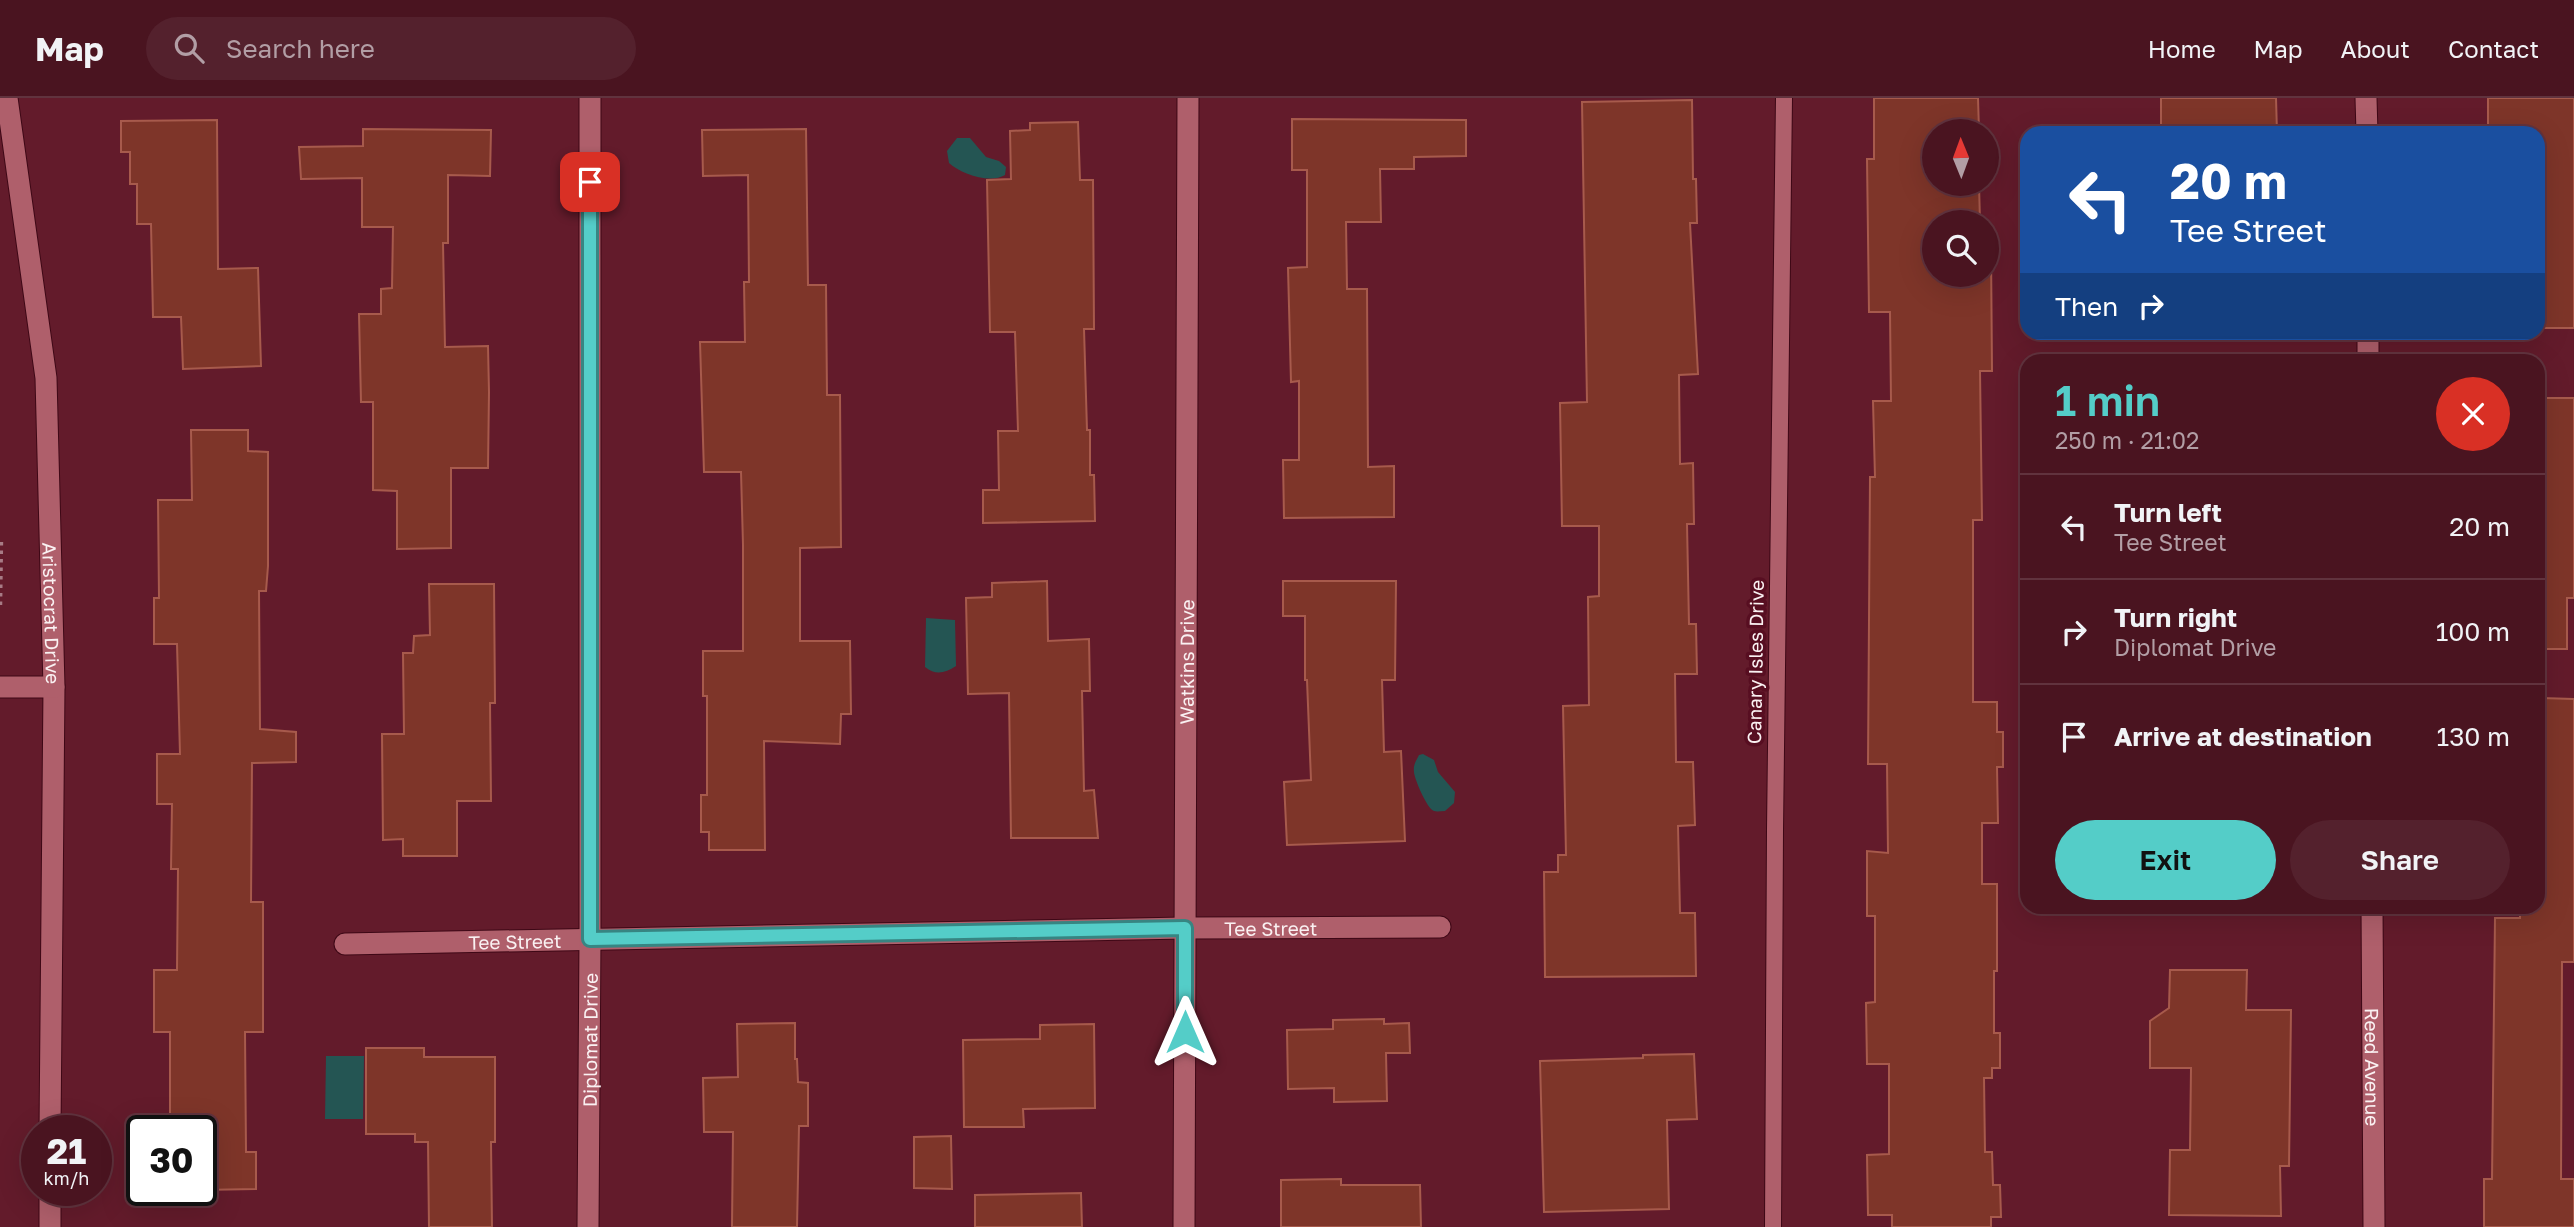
<!DOCTYPE html>
<meta charset="utf-8">
<style>
:root{--surface:#4a1420;--page:#54212d;--text:#f1f3f6;--muted:#b29ea5;--line:#61333e;--accent:#54cdc8}
body{margin:0;font-family:"Golos Text",sans-serif;background:var(--page);color:var(--text);height:100vh;display:flex;flex-direction:column;font-size:26px;white-space:nowrap}
*{box-sizing:border-box;margin:0}
p{font-size:23px;color:var(--muted)}
.icon{flex:none;width:38px;height:38px;fill:none;stroke:currentColor;stroke-width:2;stroke-linecap:round;stroke-linejoin:round}
.map{position:relative;flex:1;overflow:hidden}
.side{position:absolute;left:2020px;top:256px;width:525px;height:560px;display:flex;flex-direction:column;background:var(--surface);border-radius:21px;box-shadow:0 7px 28px #0002,0 0 0 2px var(--line)}
.side>*{flex:none}
.hud{position:absolute;left:2020px;top:28px;width:525px;height:214px;border-radius:21px;box-shadow:0 7px 28px #0002,0 0 0 2px var(--line);background:#1a4fa0;color:#fff;overflow:hidden}
.needle{width:46px;rotate:359deg}
.fabs{position:absolute;left:1922px;top:21px;display:grid;gap:14px}
.fabs a{display:grid;place-items:center;width:77px;height:77px;border-radius:50%;background:var(--surface);box-shadow:0 7px 28px #0002,0 0 0 2px var(--line);font-size:35px}
.speed{position:absolute;left:21px;top:1017px;display:flex;gap:14px;font-size:35px;font-weight:700;text-align:center}
.speed>*{display:grid;place-content:center;width:91px;height:91px;border-radius:50%;background:var(--surface);box-shadow:0 7px 28px #0002,0 0 0 2px var(--line);line-height:1}
.speed small{font-size:18px;font-weight:400}
.speed .limit{border:4px solid #111;border-radius:10px;background:#fff;color:#111}
.pin{position:absolute;display:grid;place-items:center;width:60px;height:60px;color:#fff;margin:-30px;border-radius:14px;box-shadow:0 4px 10px #0006}
.me{position:absolute;width:77px;margin:-38px;rotate:0deg;stroke-linejoin:round;filter:drop-shadow(0 0 5px #0008)}
.turn{display:flex;align-items:center;gap:24px;height:147px;padding:0 35px;font-size:32px}
.turn .icon{width:91px;height:91px;stroke-width:2.5}
.turn b{display:block;font-size:49px;line-height:60px}
.then{display:flex;align-items:center;height:66px;padding:0 35px;background:#0003;gap:14px;font-size:26px}
.round{display:grid;place-items:center;flex:none;width:74px;height:74px;border-radius:37px;background:var(--page)}
.headline{display:flex;align-items:center;justify-content:space-between;height:119px;padding:0 35px}
h1{font-size:42px;font-weight:600;line-height:52px;color:var(--accent)}
.action{display:flex;gap:14px;margin-top:auto;padding:14px 35px}
.action a{flex:1;height:80px;border-radius:42px;background:var(--accent);color:#111;font-size:28px;font-weight:600;line-height:80px;text-align:center}
.action a+a{background:var(--page);color:var(--text)}
ul{padding:0;list-style:none}
li{display:flex;align-items:center;gap:21px;height:105px;padding:0 35px;border-top:2px solid var(--line)}
li div{flex:1}
li b{display:block;font-size:26px}
li em{font-style:normal}
header{display:flex;align-items:center;gap:42px;box-sizing:border-box;height:98px;padding:0 35px;background:var(--surface);border-bottom:2px solid var(--line)}
header strong{font-size:33px}
nav{display:flex;gap:38px;margin-inline-start:auto;font-size:24px}
.search{width:490px;height:63px;background:var(--page);display:flex;align-items:center;gap:18px;box-sizing:border-box;padding:0 24px;border-radius:38px;color:var(--muted);font-size:26px}
.map>svg:first-child{display:block}
.water{fill:#245553}
.building{fill:#7e3529;stroke:#a75a4c;stroke-width:2}
.lines{fill:none;stroke-linecap:round;stroke-linejoin:round}
.lane-casing{stroke:#3e0816;stroke-width:18}
.street-casing{stroke:#3e0816;stroke-width:23}
.path{stroke:#a77b85;stroke-width:4.5;stroke-dasharray:3.5 5;stroke-linecap:butt}
.lane{stroke:#af5f6b;stroke-width:16}
.street{stroke:#af5f6b;stroke-width:21}
.route-casing{stroke:#378582;stroke-width:18}
.route{stroke:#54cdc8;stroke-width:12}
.labels{text-anchor:middle;dominant-baseline:central;stroke-width:7;stroke-linejoin:round;paint-order:stroke}
.street-label{font-size:19px;fill:#faf1f2;stroke:#570e21}
</style>
<header>
<strong>Map</strong>
<div class="search"><svg class="icon" aria-label="search" viewBox="0 0 24 24"><circle cx="10" cy="10" r="6"/><path d="M15 15l6 6"/></svg>Search here</div>
<nav><a>Home</a><a>Map</a><a>About</a><a>Contact</a></nav>
</header>
<div class="map">
<svg width="2574" height="1129" viewBox="0 0 2574 1129">
<rect width="100%" height="100%" fill="#631b2b"/>
<g class="water">
<path d="M957 40H970L986 59 999 63 1006 69 1005 77C990 86 961 76 949 65L947 53Z"/>
<path d="M926 520 955 522 956 568C945 575 936 578 925 569Z"/>
<path d="M1423 656 1434 662 1438 674 1455 694 1454 705 1445 713C1441 713 1437 714 1434 713 1427 711 1414 680 1414 674 1413 667 1416 663 1419 657Z"/>
<polygon points="326,958 364,958 363,1021 325,1021"/>
</g>
<g class="building">
<polygon points="1874,0 1978,0 1979,33 1934,33 1934,86 1979,86 1980,124 1934,124 1934,177 1986,177 1986,152 1991,152 1992,273 1980,273 1982,422 1973,422 1973,604 1997,604 1997,634 2003,634 2003,669 1997,669 1998,725 1982,725 1982,786 1997,786 1997,873 1994,873 1994,935 2000,935 2000,970 1992,970 1992,980 1984,980 1985,1054 1992,1054 1993,1087 2000,1087 2001,1119 1991,1119 1991,1129 1892,1129 1892,1117 1868,1117 1867,1057 1889,1056 1889,966 1867,966 1866,905 1875,904 1875,818 1867,818 1867,753 1888,755 1887,666 1868,666 1870,379 1875,379 1873,303 1891,303 1890,214 1869,214 1867,61 1874,61"/>
<polygon points="2161,0 2276,0 2277,35 2161,35"/>
<polygon points="2488,0 2574,0 2574,230 2538,230 2538,35 2488,35"/>
<polygon points="1692,2 1693,81 1696,81 1697,125 1690,125 1698,276 1679,277 1680,366 1693,365 1694,426 1687,426 1689,526 1696,526 1697,576 1675,576 1676,664 1693,664 1695,727 1678,728 1680,815 1695,815 1696,878 1545,879 1544,774 1558,774 1558,757 1566,757 1563,608 1589,607 1588,499 1599,498 1599,428 1562,428 1560,305 1587,304 1582,4"/>
<polygon points="1292,21 1466,22 1466,58 1414,59 1414,71 1380,71 1381,124 1346,124 1347,191 1367,191 1368,369 1394,368 1394,419 1284,420 1283,362 1299,362 1299,283 1291,284 1288,170 1307,169 1307,72 1292,72"/>
<polygon points="217,22 218,171 258,170 261,268 183,271 181,219 153,219 151,126 137,126 137,86 130,86 130,54 121,54 121,23"/>
<polygon points="1078,24 1080,82 1093,82 1094,231 1084,231 1087,332 1090,332 1090,377 1094,377 1095,423 983,425 983,392 999,392 998,333 1018,333 1015,234 990,234 987,82 1011,81 1010,33 1030,32 1030,25"/>
<polygon points="363,31 491,32 490,78 448,77 448,145 443,145 445,249 488,248 489,294 488,370 451,370 451,450 397,451 397,393 373,392 373,304 361,304 359,216 381,216 381,191 392,190 393,129 362,129 362,80 301,81 299,49 363,48"/>
<polygon points="806,31 808,187 826,187 827,297 840,297 841,449 800,450 800,543 850,543 851,616 841,616 840,646 764,643 765,752 709,752 709,734 701,734 701,697 707,697 707,598 703,598 703,553 743,553 743,447 741,374 704,374 700,244 745,244 744,184 749,184 748,77 703,78 702,32"/>
<polygon points="2540,300 2574,300 2574,500 2567,500 2567,551 2538,551 2538,358 2540,358"/>
<polygon points="191,332 248,332 248,353 268,354 268,468 266,493 259,493 260,631 296,634 296,664 252,665 251,804 263,804 263,934 245,934 246,1054 256,1054 256,1091 201,1092 201,1032 170,1032 170,934 154,934 154,872 177,872 178,771 171,771 172,706 157,706 157,656 180,656 177,546 154,546 154,500 159,500 158,402 192,402"/>
<polygon points="1047,483 1048,543 1089,541 1090,593 1082,593 1084,693 1094,692 1098,740 1011,740 1009,595 968,596 966,500 992,499 992,485"/>
<polygon points="1283,483 1396,483 1395,582 1382,582 1384,654 1401,653 1405,743 1287,747 1284,684 1311,682 1307,582 1305,582 1305,518 1283,518"/>
<polygon points="429,486 494,486 495,605 490,605 491,703 457,703 457,758 403,758 403,741 383,742 382,636 404,636 403,555 413,555 414,538 430,537"/>
<polygon points="2541,600 2574,601 2574,864 2562,864 2561,1081 2574,1081 2574,1129 2484,1129 2484,1081 2492,1081 2495,820 2520,820 2520,808 2538,808 2538,651 2540,651"/>
<polygon points="2170,872 2247,872 2246,912 2291,912 2289,1068 2280,1068 2281,1118 2169,1117 2170,1052 2190,1052 2191,970 2150,970 2150,923 2169,910"/>
<polygon points="1384,921 1384,926 1409,925 1410,955 1386,955 1387,1003 1334,1004 1334,990 1288,991 1287,932 1333,931 1333,922"/>
<polygon points="795,925 795,961 797,961 798,984 808,985 808,1028 799,1028 797,1129 732,1129 733,1034 704,1034 703,980 738,979 737,926"/>
<polygon points="1094,926 1095,1010 1023,1011 1024,1029 964,1029 963,942 1040,941 1040,927"/>
<polygon points="366,950 424,950 424,959 495,959 495,1044 491,1044 492,1129 429,1129 428,1044 415,1044 415,1036 366,1036"/>
<polygon points="1694,956 1697,1021 1667,1022 1669,1111 1544,1114 1540,963 1643,960 1643,957"/>
<polygon points="951,1038 952,1091 914,1090 914,1039"/>
<polygon points="1341,1081 1341,1087 1420,1087 1421,1129 1281,1129 1281,1082"/>
<polygon points="1081,1095 1082,1129 975,1129 975,1097"/>
</g>
<g class="lines">
<g class="lane-casing">
<polyline id="lane" points="1773,1129 1775,732 1784,0"/>
</g>
<g class="street-casing">
<g id="street">
<path id="s1" d="M7 0 46 280 54 589 50 1032"/>
<polyline points="2366,0 2367,35"/>
<polyline points="2368,234 2368,262"/>
<polyline points="0,589 54,589"/>
<path id="s2" d="M2372 808 2374 1129"/>
<path id="s3" d="M345 846 1185 830 1440 829"/>
<polyline points="50,1129 50,1092"/>
<path id="s4" d="M588 1129 590 841V0"/>
<path id="s5" d="M1184 1129 1188 0"/>
</g>
</g>
<polyline class="path" points="0,507 1,440"/>
<use href="#lane" class="lane"/>
<use href="#street" class="street"/>
</g>
<g class="lines">
<g class="route-casing">
<polyline id="route" points="590,84 590,841 1185,830 1185,934"/>
</g>
<use href="#route" class="route"/>
</g>
<g class="labels">
<g class="street-label">
<text stroke="none"><textPath href="#s1" startOffset="518">Aristocrat Drive</textPath></text>
<text transform="translate(1755 564) rotate(-89)">Canary Isles Drive</text>
<text stroke="none"><textPath href="#s5" startOffset="565">Watkins Drive</textPath></text>
<text stroke="none"><textPath href="#s3" startOffset="926">Tee Street</textPath></text>
<text stroke="none"><textPath href="#s3" startOffset="170">Tee Street</textPath></text>
<text stroke="none"><textPath href="#s4" startOffset="187">Diplomat Drive</textPath></text>
<text stroke="none"><textPath href="#s2" startOffset="161">Reed Avenue</textPath></text>
</g>
</g>
</svg>
<div class="fabs">
<a><svg class="needle" viewBox="-14 -14 28 28"><path d="M0-13l5 13h-10z" fill="#e53935"/><path d="M0 13l5-13h-10z" fill="#b29ea5"/></svg></a>
<a><svg class="icon" aria-label="search" viewBox="0 0 24 24"><circle cx="10" cy="10" r="6"/><path d="M15 15l6 6"/></svg></a>
</div>
<div class="speed"><div>21<small>km/h</small></div><div class="limit">30</div></div>
<div class="pin" style="left:590px;top:84px;background:#d93025"><svg class="icon" aria-label="arrive" viewBox="0 0 24 24"><path d="M6 21V4h12l-3 4 3 4H6"/></svg></div>
<svg class="me" style="left:1185px;top:934px" viewBox="-20 -20 40 40"><path d="M0-17L14 15 0 8-14 15z" fill="#54cdc8" stroke="#fff" stroke-width="4"/></svg>
<div class="hud">
<div class="turn"><svg class="icon" aria-label="left" viewBox="0 0 24 24"><path d="M17 20v-9H6M10 6l-5 5 5 5"/></svg><div><b>20 m</b>Tee Street</div></div>
<div class="then">Then<svg class="icon" aria-label="right" viewBox="0 0 24 24"><path d="M7 20v-9h11M14 6l5 5-5 5"/></svg></div>
</div>
<section class="side">
<div class="headline"><div><h1>1 min</h1><p>250 m · 21:02</p></div><a class="round" style="background:#d93025;color:#fff"><svg class="icon" aria-label="close" viewBox="0 0 24 24"><path d="M6 6l12 12M18 6L6 18"/></svg></a></div>
<ul>
<li><svg class="icon" aria-label="left" viewBox="0 0 24 24"><path d="M17 20v-9H6M10 6l-5 5 5 5"/></svg><div><b>Turn left</b><p>Tee Street</p></div><em>20 m</em></li>
<li><svg class="icon" aria-label="right" viewBox="0 0 24 24"><path d="M7 20v-9h11M14 6l5 5-5 5"/></svg><div><b>Turn right</b><p>Diplomat Drive</p></div><em>100 m</em></li>
<li><svg class="icon" aria-label="arrive" viewBox="0 0 24 24"><path d="M6 21V4h12l-3 4 3 4H6"/></svg><div><b>Arrive at destination</b></div><em>130 m</em></li>
</ul>
<div class="action"><a>Exit</a><a>Share</a></div>
</section>
</div>
